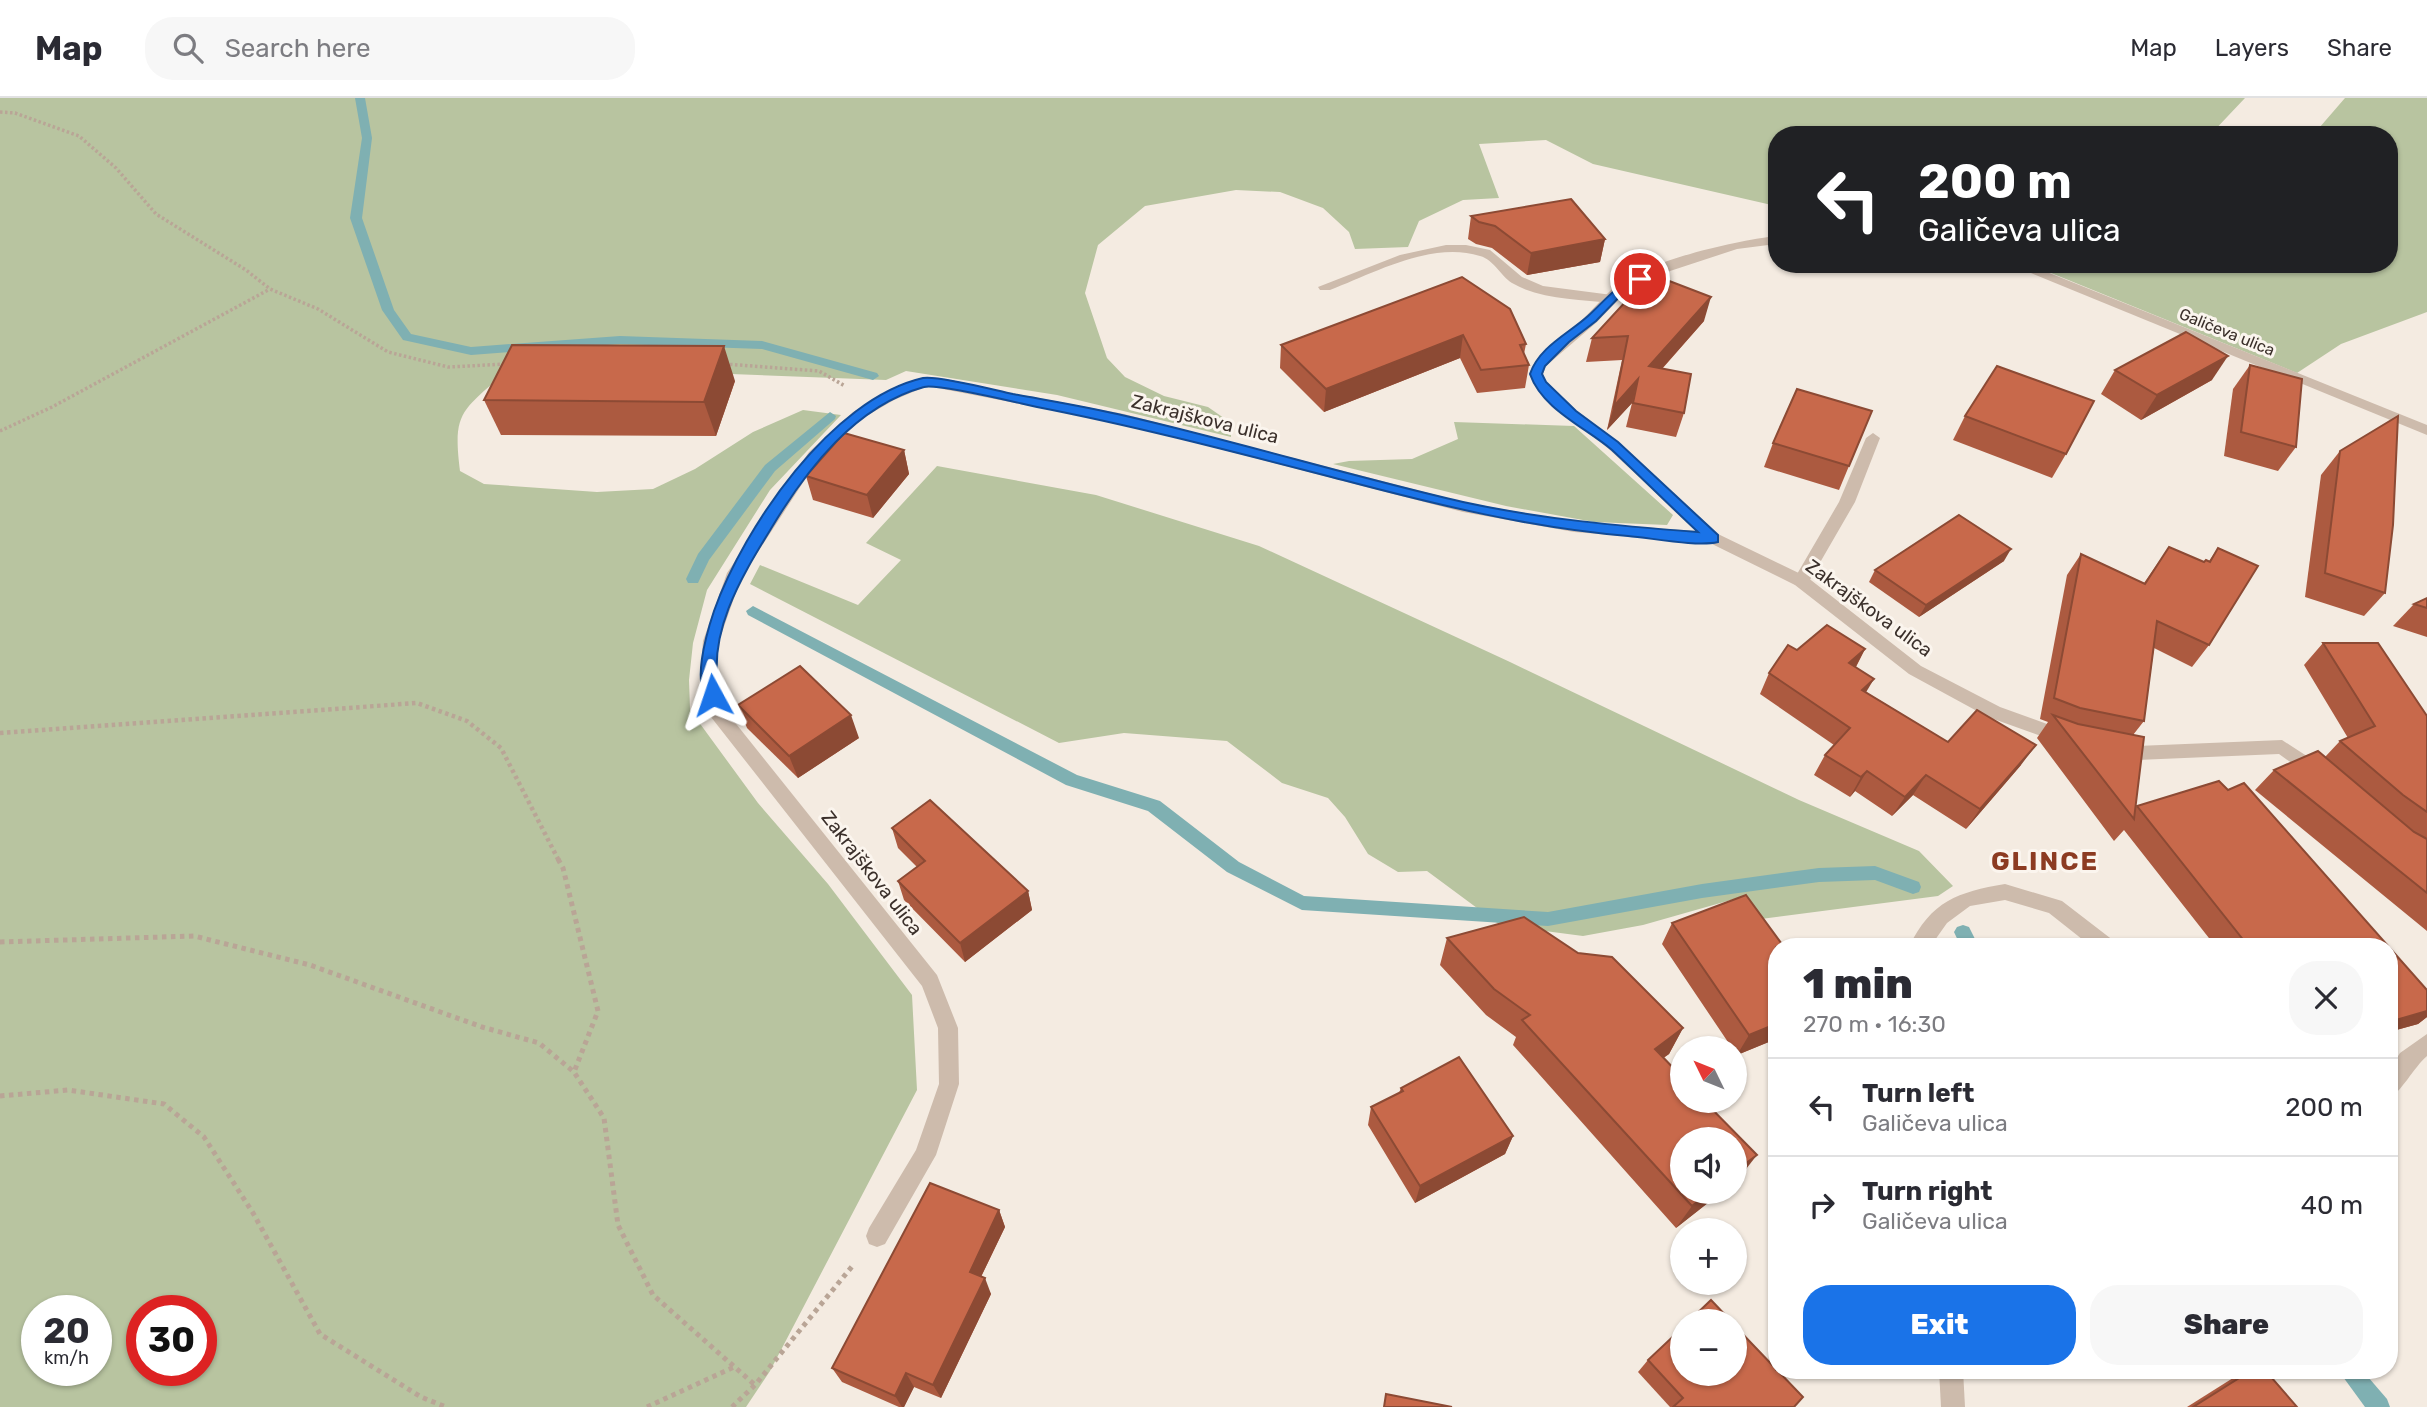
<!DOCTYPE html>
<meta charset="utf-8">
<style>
:root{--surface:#fff;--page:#f7f7f7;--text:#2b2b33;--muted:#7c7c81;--line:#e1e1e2;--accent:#1a73e8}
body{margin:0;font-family:Rubik,sans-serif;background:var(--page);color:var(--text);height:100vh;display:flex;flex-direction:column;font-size:26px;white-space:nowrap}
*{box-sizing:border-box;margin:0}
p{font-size:23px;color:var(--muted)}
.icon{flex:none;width:38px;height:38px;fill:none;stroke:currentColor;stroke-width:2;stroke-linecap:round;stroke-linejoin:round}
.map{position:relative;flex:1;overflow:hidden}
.panel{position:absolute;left:1768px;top:840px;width:630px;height:441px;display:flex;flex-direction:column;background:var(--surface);border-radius:28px;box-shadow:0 2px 5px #0004}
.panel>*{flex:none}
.top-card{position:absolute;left:1768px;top:28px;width:630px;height:147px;border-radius:28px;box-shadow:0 2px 5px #0004;background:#202124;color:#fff;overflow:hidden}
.needle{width:46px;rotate:313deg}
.fabs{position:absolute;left:1670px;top:938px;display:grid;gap:14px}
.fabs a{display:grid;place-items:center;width:77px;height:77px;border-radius:50%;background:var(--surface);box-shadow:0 2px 5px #0004;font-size:35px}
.speed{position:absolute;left:21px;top:1197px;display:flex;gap:14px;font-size:35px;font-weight:700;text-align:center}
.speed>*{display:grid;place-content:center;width:91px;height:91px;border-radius:50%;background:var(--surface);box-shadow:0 2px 5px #0004;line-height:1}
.speed small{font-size:18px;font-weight:400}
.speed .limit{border:10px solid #d22;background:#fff;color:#111}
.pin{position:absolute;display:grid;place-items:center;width:60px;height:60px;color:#fff;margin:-30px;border:4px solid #fff;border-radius:50%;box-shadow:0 2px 7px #0007}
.me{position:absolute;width:77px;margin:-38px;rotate:355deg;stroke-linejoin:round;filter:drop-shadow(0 0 5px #0008)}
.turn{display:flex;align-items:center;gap:24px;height:147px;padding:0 35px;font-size:32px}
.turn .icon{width:91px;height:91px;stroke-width:2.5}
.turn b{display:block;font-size:49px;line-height:60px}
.round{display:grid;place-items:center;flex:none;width:74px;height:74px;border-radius:28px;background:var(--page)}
.headline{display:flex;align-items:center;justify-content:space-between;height:119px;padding:0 35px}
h1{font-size:42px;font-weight:800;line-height:52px}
.button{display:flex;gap:14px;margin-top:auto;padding:14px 35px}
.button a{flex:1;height:80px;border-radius:28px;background:var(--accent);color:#fff;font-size:28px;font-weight:800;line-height:80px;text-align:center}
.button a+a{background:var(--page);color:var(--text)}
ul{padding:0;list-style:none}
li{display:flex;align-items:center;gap:21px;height:98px;padding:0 35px;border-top:2px solid var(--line)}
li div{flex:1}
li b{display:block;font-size:26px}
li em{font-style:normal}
header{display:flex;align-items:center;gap:42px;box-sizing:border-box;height:98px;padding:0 35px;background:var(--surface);border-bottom:2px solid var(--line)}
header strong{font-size:33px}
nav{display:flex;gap:38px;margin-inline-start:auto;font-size:24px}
.search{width:490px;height:63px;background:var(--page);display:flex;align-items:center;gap:18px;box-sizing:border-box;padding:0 24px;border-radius:28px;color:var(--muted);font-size:26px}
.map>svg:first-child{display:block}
.green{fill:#b8c4a0;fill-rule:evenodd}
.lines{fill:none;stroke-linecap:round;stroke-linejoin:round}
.stream{fill:#7fb0b2;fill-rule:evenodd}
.path-far2{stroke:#b9a596;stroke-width:3.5;stroke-dasharray:2.5 2.5;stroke-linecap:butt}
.path-far1{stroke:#b9a596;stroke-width:4.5;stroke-dasharray:3.5 3.5;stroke-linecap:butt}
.path{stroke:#b9a596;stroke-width:5;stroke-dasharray:4.5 4.5;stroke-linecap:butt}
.service{fill:#cdbbac;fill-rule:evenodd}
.minor{fill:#cdbbac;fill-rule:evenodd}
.wall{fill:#ac5a40}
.shaded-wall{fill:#8c4a34}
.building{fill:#c8694b;stroke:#8c4a34;stroke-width:2}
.route{fill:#1a73e8;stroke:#114b97;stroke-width:2}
.labels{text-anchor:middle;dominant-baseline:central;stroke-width:6;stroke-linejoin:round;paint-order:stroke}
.far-street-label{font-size:16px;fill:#3b302b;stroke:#fbf5ee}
.street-label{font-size:19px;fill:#3b302b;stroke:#fbf5ee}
.district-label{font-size:26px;font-weight:bold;letter-spacing:2px;fill:#8c3b22;stroke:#fbf5ee}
</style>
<header>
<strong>Map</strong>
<div class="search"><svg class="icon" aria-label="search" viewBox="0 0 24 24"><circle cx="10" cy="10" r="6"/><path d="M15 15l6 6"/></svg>Search here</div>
<nav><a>Map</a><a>Layers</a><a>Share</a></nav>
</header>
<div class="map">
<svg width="2427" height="1309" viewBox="0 0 2427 1309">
<rect width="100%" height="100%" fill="#f4ebe1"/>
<g class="green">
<path d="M0 0H2245L2210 37H1776V108L1593 66 1546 42 1479 46 1499 100 1463 102 1419 123 1408 149 1355 151 1349 134 1323 110 1280 94 1236 92 1145 108 1098 147 1085 195 1107 260 1125 279 1164 298 1208 309 1231 325V339L1057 297 906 273 886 282 731 276 500 279C460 314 453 317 460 373L484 386 597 394 653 391 695 371 753 334 803 312 841 317 770 392 707 492 693 545 689 582 690 612 758 705 828 786 912 897 917 992 770 1273 746 1309H0ZM37 1213H96V1272H37ZM142 1213H201V1272H142Z"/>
<polygon points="2345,0 2427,0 2427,214 2341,246 2297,275 2029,166 2085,166 2095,172 2103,166 2389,166 2389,37 2313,37"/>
<polygon points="1454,324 1574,328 1673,417 1667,427 1594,424 1506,408 1333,366 1349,363 1412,361 1458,341"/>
<polygon points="937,368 1096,397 1259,448 1510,564 1799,702 1919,753 1953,788 1938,798 1761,821 1745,798 1643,827 1583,838 1500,827 1427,773 1398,774 1368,756 1345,719 1328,700 1282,685 1227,643 1124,635 1059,645 750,486 760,467 858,507 901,462 866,445"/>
</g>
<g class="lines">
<g class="stream">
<polygon points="355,0 365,0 372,40 362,120 394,212 411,236 471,249 620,238 762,243 877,275 879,278 873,282 762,251 620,246 471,257 403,242 382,212 350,120 362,40"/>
<polygon points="830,314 836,318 835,321 775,373 709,462 698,485 688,485 686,481 698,456 765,367"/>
<polygon points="753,508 1077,677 1160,703 1239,764 1304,798 1548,814 1702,786 1819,770 1875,768 1919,784 1921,789 1919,794 1913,796 1875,782 1819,784 1702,800 1548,828 1302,812 1227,774 1148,713 1066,687 748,517 746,513"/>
<polygon points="1963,827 1969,829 1979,849 1961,849 1954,834 1957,829"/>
<polygon points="2338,1272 2362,1272 2387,1301 2390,1309 2365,1309"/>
</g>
<g class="path-far2">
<polyline points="0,14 15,15 79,38 116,70 156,116 246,172 270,191 318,211 388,254 448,269 507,266"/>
<polyline points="725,266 819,273 845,288"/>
<polyline points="0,333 52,309 270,191"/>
</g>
<polyline class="path-far1" points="0,635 417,605 467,623 501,650 559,763"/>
<g class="path">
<polyline points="558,761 563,770 598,913 574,974"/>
<polyline points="0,844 194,838 310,867 482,929 539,945 574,974 604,1020 618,1127 653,1197 755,1287"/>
<polyline points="0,998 68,992 164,1006 204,1039 253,1115 320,1236 421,1299 446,1309"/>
<polyline points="647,1309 734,1269"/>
<polyline points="732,1309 755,1287 854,1166"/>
</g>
<g class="service">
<path d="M1446 147H1466L1490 152 1522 179 1543 188 1612 197 1619 201 1612 205C1579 201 1541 202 1512 185 1500 177 1494 162 1480 158 1431 143 1374 175 1330 192H1320L1318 189 1400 157Z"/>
<polygon points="1873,335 1880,340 1855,404 1807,487 1795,487 1793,483 1839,404 1866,340"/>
</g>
<g class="minor">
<path d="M1776 138V146L1737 151 1664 175 1627 193 1597 224 1546 268 1543 276 1546 284 1577 313 1618 344 1718 436 1807 479 1921 568 2000 609 2069 634 2072 639 2069 644 2063 646 1988 619 1909 576 1795 487 1710 445 1574 434 1463 414 1124 326 927 288 894 302 863 320 819 360 741 480 719 543 716 580 725 612 937 877 958 930 959 986 936 1057 885 1146 877 1149 869 1146 866 1138 869 1130 916 1052 939 986 938 930 922 888 711 619 700 580 703 543 727 475 809 354 853 314 884 296 926 279 1124 316 1463 404 1574 424 1696 433C1668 406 1639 379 1610 352 1584 329 1542 310 1529 276 1537 254 1560 240 1577 226 1591 215 1602 199 1616 188 1649 162 1735 143 1776 138Z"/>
<polygon points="2009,166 2027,166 2427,327 2427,337"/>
<polygon points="2282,642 2322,668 2325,673 2322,678 2310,678 2279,656 2137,662 2115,656 2112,651 2115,646 2121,644 2137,648"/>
<path d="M2005 786 2062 803 2114 843 2117 849H2092L2049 815 2005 802 1970 808 1947 825 1930 849H1909C1931 803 1958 794 2005 786Z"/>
<path d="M2427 936V958C2414 969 2400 996 2389 1000V972L2400 955Z"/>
<polygon points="1939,1272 1963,1272 1965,1309 1941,1309"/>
</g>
</g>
<g class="wall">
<polygon points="1471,118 1605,141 1600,164 1527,177 1492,150 1476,146 1468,141"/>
<polygon points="1462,179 1526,246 1524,256 1529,267 1525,290 1477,295 1460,260 1324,314 1280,270 1281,247"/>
<polygon points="1704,223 1662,271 1684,315 1676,339 1626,329 1632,305 1607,332 1622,262 1586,264 1592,240"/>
<polygon points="2250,267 2296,349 2278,373 2224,358 2233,291"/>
<polygon points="2115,272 2212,282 2141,322 2101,296"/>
<polygon points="735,283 716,338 501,337 484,302"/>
<polygon points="1965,318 2066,356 2052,380 1953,342"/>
<polygon points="1773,345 1849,368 1839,392 1764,369"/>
<polygon points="904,352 909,376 873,420 813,402 806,378"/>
<polygon points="2340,353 2385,495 2364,518 2305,499 2321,377"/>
<polygon points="2169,449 2204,464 2206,462 2209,463 2218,450 2258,468 2209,547 2192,569 2154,550 2144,623 2133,637 2144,639 2135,710 2137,708 2219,683 2228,692 2244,685 2427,892 2427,919 2418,926 2389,934 2389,849 2216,849 2124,732 2114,743 2037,640 2048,624 2040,621 2067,477 2081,456 2144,485"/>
<polygon points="2004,463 1919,519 1869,484 1875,472"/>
<polygon points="2427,500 2427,539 2393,528 2414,506"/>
<polygon points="2323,545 2427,618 2427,833 2255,692 2274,672 2325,659 2340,643 2348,640 2304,567"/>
<polygon points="1865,551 1856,569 1866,594 1948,644 2021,667 1966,731 1913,697 1892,718 1855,693 1850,699 1814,677 1825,657 1834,647 1760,596 1769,575 1797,552"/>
<polygon points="738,607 859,640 798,680 747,630"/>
<polygon points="892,730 1028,793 1032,812 965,864 904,802 898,783 917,769 898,750"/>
<polygon points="1672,825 1776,941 1737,957 1734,953 1734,950 1732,950 1662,846"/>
<polygon points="1447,840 1683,930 1669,956 1663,960 1739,1080 1676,1130 1513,947 1516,939 1486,917 1440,867"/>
<polygon points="1401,990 1513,1038 1505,1056 1415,1105 1368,1027 1371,1009 1399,995"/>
<polygon points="999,1112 1005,1129 981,1179 991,1196 941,1300 914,1289 904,1309 899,1309 842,1284 832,1270"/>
<polygon points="1648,1262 1794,1309 1670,1309 1638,1274"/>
<polygon points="2249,1272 2265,1272 2297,1309 2187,1309 2233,1280"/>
</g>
<g class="shaded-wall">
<polygon points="1605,141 1600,164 1527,177 1531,155"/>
<polygon points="1711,199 1704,223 1642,293 1649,268"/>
<polygon points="1463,237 1460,260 1324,314 1326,291"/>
<polygon points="724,248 735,283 716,338 704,304"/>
<polygon points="2228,258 2212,282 2141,322 2157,297"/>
<polygon points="1638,281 1632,305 1607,332 1614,308"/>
<polygon points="904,352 909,376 873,420 867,397"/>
<polygon points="2011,451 2004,463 1919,519 1926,507"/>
<polygon points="1865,551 1854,572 1849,565"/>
<polygon points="1874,581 1862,601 1862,592"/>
<polygon points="851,617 859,640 798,680 789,658"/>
<polygon points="2036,647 2021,667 1966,731 1980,711"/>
<polygon points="1867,673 1855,693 1850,699 1861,679"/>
<polygon points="1926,677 1913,697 1892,718 1905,699"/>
<polygon points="1028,793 1032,812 965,864 960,845"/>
<polygon points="2427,913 2427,919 2418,926 2389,934 2389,924"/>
<polygon points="1776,926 1776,941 1737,957 1749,937"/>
<polygon points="1683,930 1669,956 1641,976 1655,951"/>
<polygon points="1513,1038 1505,1056 1415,1105 1420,1088"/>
<polygon points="1757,1057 1739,1080 1734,1084 1734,1074"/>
<polygon points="1709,1094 1722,1094 1676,1130 1692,1108"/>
<polygon points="999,1112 1005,1129 976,1189 970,1174"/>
<polygon points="985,1180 991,1196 941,1300 933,1287"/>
<polygon points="906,1275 914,1289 904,1309 902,1309 895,1298"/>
</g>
<g class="building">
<polygon points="1571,101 1605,141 1531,155 1495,128 1479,124 1471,118"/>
<polygon points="1651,176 1711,199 1649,268 1691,276 1684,315 1633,305 1638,281 1614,308 1628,238 1592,240"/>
<polygon points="1462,179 1510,211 1526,246 1520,247 1529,267 1481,272 1463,237 1326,291 1281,247"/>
<polygon points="2186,234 2228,258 2157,297 2115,272"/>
<polygon points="512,247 724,248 704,304 484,302"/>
<polygon points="2250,267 2302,281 2296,349 2241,334"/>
<polygon points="1997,268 2094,303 2066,356 1965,318"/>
<polygon points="1797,291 1872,313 1849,368 1773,345"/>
<polygon points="2398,318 2393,427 2385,495 2325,475 2340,353"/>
<polygon points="844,335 904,352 867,397 806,378"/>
<polygon points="1959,417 2011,451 1926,507 1875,472"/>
<polygon points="2169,449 2204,464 2206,462 2210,464 2218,450 2258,468 2209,547 2157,523 2144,623 2080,610 2054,600 2081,456 2145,486"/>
<polygon points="2427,500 2427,510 2414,506"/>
<polygon points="1827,527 1865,551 1849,565 1874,581 1862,592 1948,644 1977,612 2036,647 1980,711 1926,677 1905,699 1867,673 1861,679 1825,657 1850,630 1769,575 1788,547 1797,552"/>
<polygon points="2323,545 2378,545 2427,618 2427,714 2403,697 2340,643 2375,628"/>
<polygon points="800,568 851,617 789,658 738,607"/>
<polygon points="2053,617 2078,626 2144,639 2134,721"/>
<polygon points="2318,653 2414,734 2427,741 2427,795 2274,672"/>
<polygon points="2219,683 2228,692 2244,685 2427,892 2427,913 2389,924 2389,849 2249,849 2137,708"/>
<polygon points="930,702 1028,793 960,845 898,783 925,763 892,730"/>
<polygon points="1746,797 1784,849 1776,849 1776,926 1749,937 1672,825"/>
<polygon points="1524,819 1578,855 1612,859 1683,930 1655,951 1682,979 1682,1003 1704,1003 1757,1057 1734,1074 1734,1041 1682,1041 1682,1094 1709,1094 1692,1108 1522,922 1530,917 1494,891 1447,840"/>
<polygon points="1459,959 1513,1038 1420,1088 1371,1009 1403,993 1401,990"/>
<polygon points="930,1085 999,1112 970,1174 985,1180 933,1287 906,1275 895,1298 832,1270"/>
<polygon points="1711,1202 1731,1223 1689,1223"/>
<polygon points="1734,1227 1776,1271 1776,1272 1777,1272 1803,1299 1794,1309 1673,1309 1683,1300 1648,1262 1682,1230 1682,1276 1734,1276"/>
<polygon points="2252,1272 2265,1272 2297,1309 2193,1309"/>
<polygon points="1386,1296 1452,1309 1384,1309"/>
</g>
<path class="route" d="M1640 178 1646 181 1644 184 1626 192 1596 223 1569 244 1545 268 1542 276 1546 284 1576 313 1618 344 1718 437V444C1697 449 1652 440 1628 438 1531 430 1438 407 1343 382 1242 356 1140 329 1037 309 1018 305 937 285 924 289 855 308 807 371 772 429 742 478 705 537 720 597L713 603C688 594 708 531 714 513 744 429 831 301 923 280 938 277 994 292 1013 296 1051 303 1089 309 1126 318 1239 344 1350 378 1463 404 1541 421 1619 428 1698 434 1669 407 1641 379 1612 352 1585 329 1542 311 1530 276 1539 249 1568 236 1588 218 1606 202 1617 185 1640 178Z"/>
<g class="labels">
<g class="far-street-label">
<text transform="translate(2227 234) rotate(22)">Galičeva ulica</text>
</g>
<g class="street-label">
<text transform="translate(1205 321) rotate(14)">Zakrajškova ulica</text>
<text transform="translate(1869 510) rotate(36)">Zakrajškova ulica</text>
<text transform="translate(872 775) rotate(52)">Zakrajškova ulica</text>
</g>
<g class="district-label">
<text x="2045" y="763">GLINCE</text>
</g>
</g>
</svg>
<div class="fabs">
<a><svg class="needle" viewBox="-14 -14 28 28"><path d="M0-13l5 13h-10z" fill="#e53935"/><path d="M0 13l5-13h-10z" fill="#7c7c81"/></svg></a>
<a><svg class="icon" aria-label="sound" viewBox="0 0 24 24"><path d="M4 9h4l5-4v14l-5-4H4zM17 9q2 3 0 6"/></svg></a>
<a>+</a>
<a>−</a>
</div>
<div class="speed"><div>20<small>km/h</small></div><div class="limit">30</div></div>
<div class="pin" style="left:1640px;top:181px;background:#d93025"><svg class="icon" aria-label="arrive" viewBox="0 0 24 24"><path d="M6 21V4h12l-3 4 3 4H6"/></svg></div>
<svg class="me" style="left:713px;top:597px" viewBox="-20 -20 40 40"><path d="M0-17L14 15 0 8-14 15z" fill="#1a73e8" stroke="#fff" stroke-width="4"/></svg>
<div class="top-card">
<div class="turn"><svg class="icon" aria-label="left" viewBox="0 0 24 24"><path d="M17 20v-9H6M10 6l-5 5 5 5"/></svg><div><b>200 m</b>Galičeva ulica</div></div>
</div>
<section class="panel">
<div class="headline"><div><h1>1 min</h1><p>270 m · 16:30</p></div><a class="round"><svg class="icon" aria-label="close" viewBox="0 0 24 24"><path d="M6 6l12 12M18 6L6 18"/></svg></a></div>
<ul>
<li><svg class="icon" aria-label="left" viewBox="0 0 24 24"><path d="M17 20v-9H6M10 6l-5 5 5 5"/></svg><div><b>Turn left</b><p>Galičeva ulica</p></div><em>200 m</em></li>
<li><svg class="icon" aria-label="right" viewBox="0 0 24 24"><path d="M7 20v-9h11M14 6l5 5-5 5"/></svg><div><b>Turn right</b><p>Galičeva ulica</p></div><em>40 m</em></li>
</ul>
<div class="button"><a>Exit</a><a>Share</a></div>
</section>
</div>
